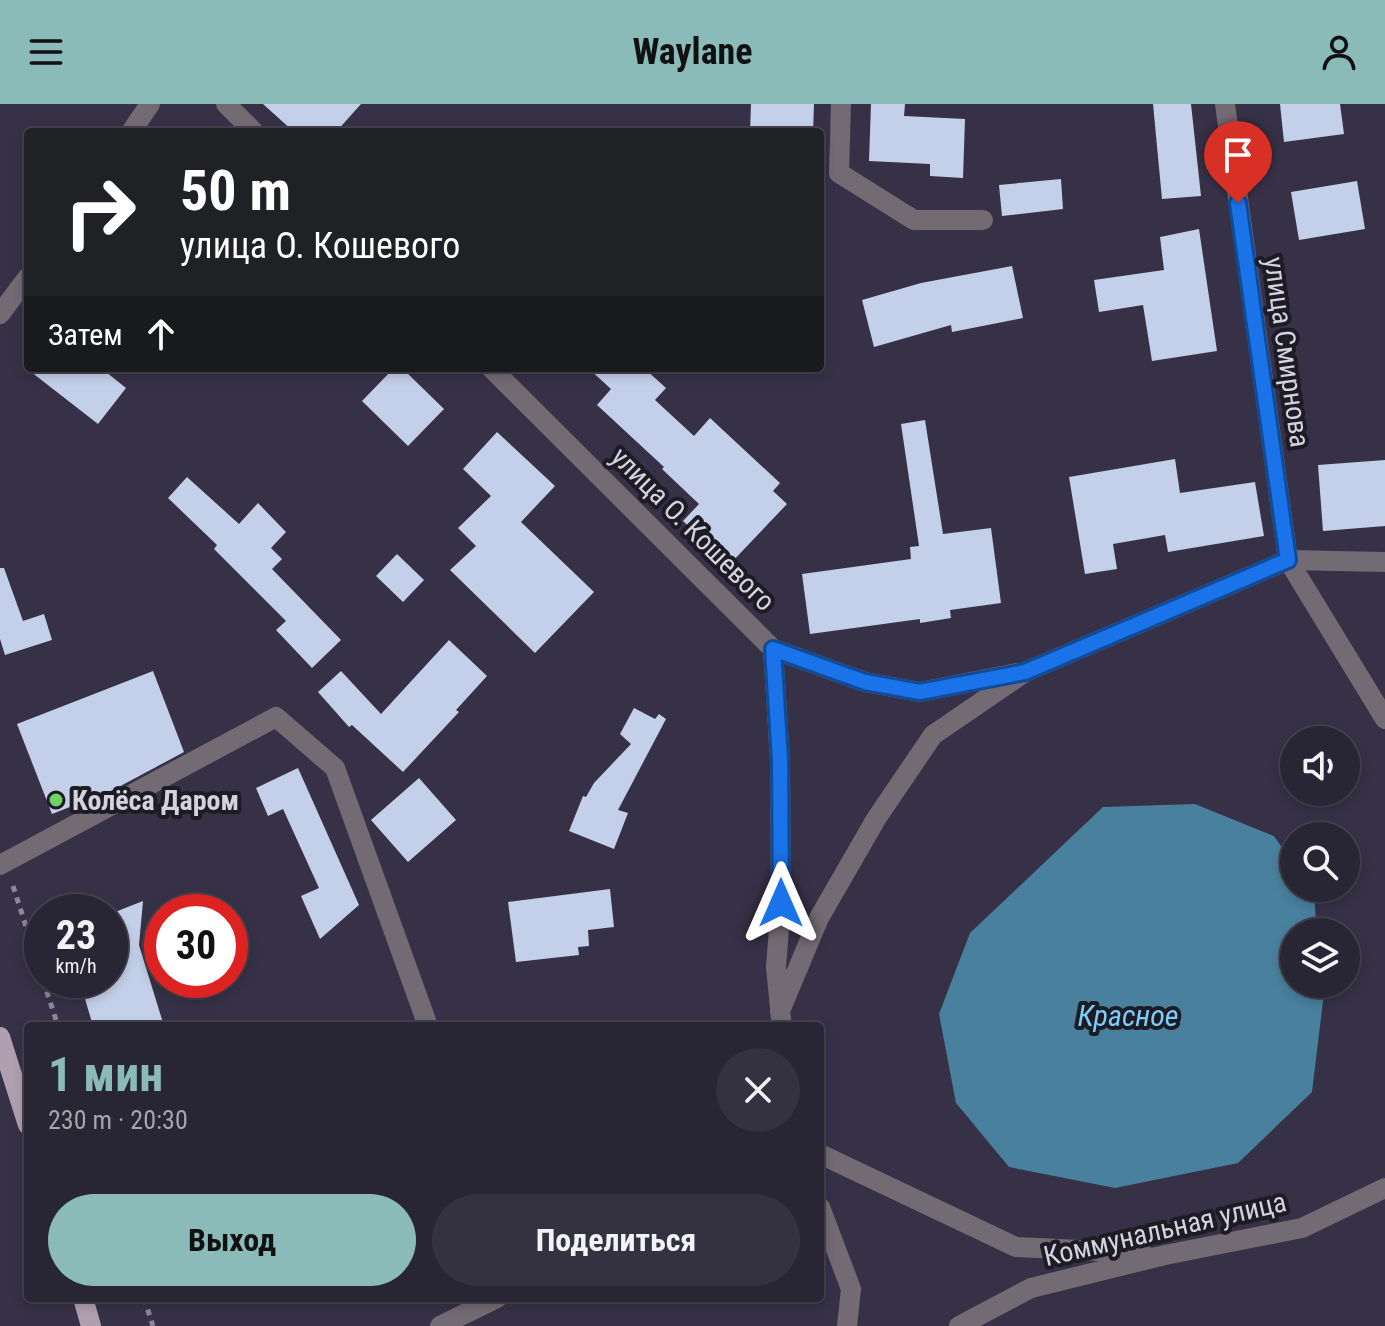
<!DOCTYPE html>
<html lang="ru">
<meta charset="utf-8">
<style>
:root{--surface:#282534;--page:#343140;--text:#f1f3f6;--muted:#a5a5ac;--line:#44424f;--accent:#8bbbb9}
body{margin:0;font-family:"Roboto Condensed",sans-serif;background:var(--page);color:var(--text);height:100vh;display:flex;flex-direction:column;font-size:30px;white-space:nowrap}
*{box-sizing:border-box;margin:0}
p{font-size:26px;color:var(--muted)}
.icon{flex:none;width:44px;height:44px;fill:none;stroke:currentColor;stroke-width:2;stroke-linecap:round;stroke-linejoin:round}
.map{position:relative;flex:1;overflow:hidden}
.details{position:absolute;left:24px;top:918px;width:800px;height:280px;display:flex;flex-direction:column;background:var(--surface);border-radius:8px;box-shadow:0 4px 12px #0003,0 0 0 2px var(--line)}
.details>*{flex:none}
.banner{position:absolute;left:24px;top:24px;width:800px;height:244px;border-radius:8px;box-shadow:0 4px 12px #0003,0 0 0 2px var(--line);background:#202124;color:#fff;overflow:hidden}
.tools{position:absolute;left:1280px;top:622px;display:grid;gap:16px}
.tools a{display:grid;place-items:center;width:80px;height:80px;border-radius:50%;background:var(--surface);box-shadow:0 4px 12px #0003,0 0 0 2px var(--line);font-size:40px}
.speed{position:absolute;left:24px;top:790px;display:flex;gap:16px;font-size:40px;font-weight:700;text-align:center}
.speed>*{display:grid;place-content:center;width:104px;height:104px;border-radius:50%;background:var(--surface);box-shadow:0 4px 12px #0003,0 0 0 2px var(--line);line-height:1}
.speed small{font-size:20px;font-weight:400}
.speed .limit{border:12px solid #d22;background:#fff;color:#111}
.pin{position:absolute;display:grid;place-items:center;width:68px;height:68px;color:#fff;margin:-82px -34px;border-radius:50% 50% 50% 0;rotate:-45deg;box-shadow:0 0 8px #0007}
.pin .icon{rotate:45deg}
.me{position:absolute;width:88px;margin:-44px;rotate:0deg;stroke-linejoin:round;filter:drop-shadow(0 0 6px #0008)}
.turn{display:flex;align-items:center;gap:28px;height:168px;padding:0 24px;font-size:36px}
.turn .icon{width:104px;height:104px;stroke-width:2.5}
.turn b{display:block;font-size:56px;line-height:68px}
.then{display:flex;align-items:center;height:76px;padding:0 24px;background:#0003;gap:16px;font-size:30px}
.round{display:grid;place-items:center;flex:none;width:84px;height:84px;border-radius:42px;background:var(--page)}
.head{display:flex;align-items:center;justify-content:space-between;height:136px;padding:0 24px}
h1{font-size:48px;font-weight:700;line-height:60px;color:var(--accent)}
.action{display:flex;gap:16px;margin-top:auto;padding:16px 24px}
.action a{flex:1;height:92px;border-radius:48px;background:var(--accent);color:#111;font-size:32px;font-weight:700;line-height:92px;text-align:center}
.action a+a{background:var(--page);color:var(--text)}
header{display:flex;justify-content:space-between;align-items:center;height:104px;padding:0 24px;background:var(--accent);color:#111;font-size:36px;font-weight:700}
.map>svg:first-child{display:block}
.water{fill:#49809d}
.building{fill:#c4d0e9}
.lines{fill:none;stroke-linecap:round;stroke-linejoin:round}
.path{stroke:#8c8899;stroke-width:5;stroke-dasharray:6 6;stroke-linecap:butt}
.minor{stroke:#736b73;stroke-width:20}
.major{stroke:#b09fb0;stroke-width:20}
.route-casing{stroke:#114b97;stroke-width:20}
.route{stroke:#1a73e8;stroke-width:14}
.poi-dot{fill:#6dd362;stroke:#1d1b24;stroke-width:3}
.labels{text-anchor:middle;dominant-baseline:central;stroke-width:8;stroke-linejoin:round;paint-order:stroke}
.street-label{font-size:28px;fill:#d4d2df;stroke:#1d1b24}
.poi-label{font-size:28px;font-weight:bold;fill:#d4d2df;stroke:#1d1b24;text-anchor:start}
.water-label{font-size:30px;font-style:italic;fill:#7acefc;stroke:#1d1b24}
</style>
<header><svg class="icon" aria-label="menu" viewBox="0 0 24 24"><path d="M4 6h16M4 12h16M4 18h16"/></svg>Waylane<svg class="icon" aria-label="person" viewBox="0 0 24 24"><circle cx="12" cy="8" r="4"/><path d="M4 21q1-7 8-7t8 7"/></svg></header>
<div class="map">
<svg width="1385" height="1222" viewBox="0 0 1385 1222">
<rect width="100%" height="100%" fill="#363146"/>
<polygon class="water" points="1195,700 1274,732 1294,761 1294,784 1309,784 1314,791 1317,828 1294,828 1294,880 1321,880 1323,897 1312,988 1238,1059 1115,1084 1009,1063 956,999 939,910 970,829 1103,703"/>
<g class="building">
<polygon points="263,0 361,0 336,28 294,28"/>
<polygon points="751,0 814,0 813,28 750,28"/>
<polygon points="871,0 905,0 904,12 965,15 963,74 930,72 930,60 869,57"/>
<polygon points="1153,0 1191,0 1201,92 1162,95"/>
<polygon points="1280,0 1340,0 1344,30 1284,38"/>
<polygon points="1061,75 1063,105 1002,112 999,81"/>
<polygon points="1357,77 1365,125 1299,136 1291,88"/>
<polygon points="1199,125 1217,247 1152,257 1143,201 1099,208 1094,176 1164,166 1160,133"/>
<polygon points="1012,162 1023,214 952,228 951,221 874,243 862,196 921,179"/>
<polygon points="26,264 101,264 126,284 98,320"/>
<polygon points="394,264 402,264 444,305 408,342 362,297"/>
<polygon points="588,264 644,264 666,284 655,296 694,332 710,314 780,379 773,387 787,400 729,461 683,417 699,400 662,365 664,363 597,301 611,285"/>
<polygon points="925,316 943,430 991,424 1001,499 950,506 951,514 920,519 920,515 810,530 802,470 911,455 910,443 919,442 901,320"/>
<polygon points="497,328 555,382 521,418 594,488 535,549 450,466 476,442 458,424 491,392 463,365"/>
<polygon points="1175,355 1180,389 1255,378 1264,432 1168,448 1165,431 1113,440 1117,465 1085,470 1069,373"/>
<polygon points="1385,356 1385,422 1323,427 1318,361"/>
<polygon points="187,373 239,420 258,399 286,428 271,444 282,455 272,465 341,536 312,564 276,526 286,517 214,445 217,441 168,394"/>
<polygon points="397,450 424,476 403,498 376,472"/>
<polygon points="0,464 4,464 23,517 44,510 52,536 5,551 0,535"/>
<polygon points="449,536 487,572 456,606 459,608 403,668 352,621 349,623 318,588 341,567 381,610"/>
<polygon points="153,567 184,648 113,686 52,710 17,620"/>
<polygon points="634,604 655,615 659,610 666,615 618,706 628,709 614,745 569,727 583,692 586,693 594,679 631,640 620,630"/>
<polygon points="298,664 359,801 320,835 301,792 319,784 283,705 268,712 256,684"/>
<polygon points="419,674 456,716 408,758 371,716"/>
<polygon points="610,785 614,823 588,826 589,842 578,843 579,851 516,858 508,798"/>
<polygon points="143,797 139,841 164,922 93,922 83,888 97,883 95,876 110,876 110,810"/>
</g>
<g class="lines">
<g class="path">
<polyline points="13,782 42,872"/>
<polyline points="43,876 58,922"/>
<polyline points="144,1194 153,1222"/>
</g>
<g class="minor">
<polyline points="226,0 254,28"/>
<polyline points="841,0 839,69 914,116 983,116"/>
<polyline points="1225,0 1288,456 1385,615"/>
<polyline points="131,28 150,0"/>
<polyline points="0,210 28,173"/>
<polyline points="491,264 773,545 865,578 920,588 1017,569"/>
<polyline points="773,545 780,656 781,799 776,863 780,904"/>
<polyline points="0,761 276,613 335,664 428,922"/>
<polyline points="782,922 780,907 819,814 876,715 933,631 1025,568 1288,456 1385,458"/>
<polyline points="820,1050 1016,1143 1143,1149"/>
<polyline points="820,1103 851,1185 847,1222"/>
<polyline points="440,1222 497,1194"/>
<polyline points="959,1222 1031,1184 1165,1151 1302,1124 1385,1084"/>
</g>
<g class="major">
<polyline points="0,933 28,1021"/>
<polyline points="83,1194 91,1222"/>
</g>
</g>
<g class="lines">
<g class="route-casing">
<polyline id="route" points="781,799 780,656 773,545 865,578 920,588 1025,568 1288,456 1238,99"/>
</g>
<use href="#route" class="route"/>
</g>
<circle class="poi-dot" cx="56" cy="696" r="8"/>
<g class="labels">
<g class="street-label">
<text transform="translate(1287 248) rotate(82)">улица Смирнова</text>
<text transform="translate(693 425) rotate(45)">улица О. Кошевого</text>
<text transform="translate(1165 1125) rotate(-13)">Коммунальная улица</text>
</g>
<g class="poi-label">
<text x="72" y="696">Колёса Даром</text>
</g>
<g class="water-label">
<text x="1128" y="911">Красное</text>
</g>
</g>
</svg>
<div class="tools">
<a><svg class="icon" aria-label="sound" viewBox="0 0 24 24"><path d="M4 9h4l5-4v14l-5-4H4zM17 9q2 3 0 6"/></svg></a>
<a><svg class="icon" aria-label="search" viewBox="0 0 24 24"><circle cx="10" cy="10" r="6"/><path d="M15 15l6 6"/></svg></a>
<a><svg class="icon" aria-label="layers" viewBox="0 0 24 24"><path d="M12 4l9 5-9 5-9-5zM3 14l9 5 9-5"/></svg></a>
</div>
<div class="speed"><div>23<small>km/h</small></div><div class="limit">30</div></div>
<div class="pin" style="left:1238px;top:99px;background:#d93025"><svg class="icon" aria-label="arrive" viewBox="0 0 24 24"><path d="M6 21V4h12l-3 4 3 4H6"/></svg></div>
<svg class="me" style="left:781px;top:799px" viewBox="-20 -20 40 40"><path d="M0-17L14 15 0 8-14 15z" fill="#1a73e8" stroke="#fff" stroke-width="4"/></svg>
<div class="banner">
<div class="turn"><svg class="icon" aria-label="right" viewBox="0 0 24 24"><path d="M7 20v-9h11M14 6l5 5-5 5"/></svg><div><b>50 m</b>улица О. Кошевого</div></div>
<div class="then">Затем<svg class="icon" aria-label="ahead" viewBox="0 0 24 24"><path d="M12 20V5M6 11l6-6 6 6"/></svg></div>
</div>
<section class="details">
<div class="head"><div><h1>1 мин</h1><p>230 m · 20:30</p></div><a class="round"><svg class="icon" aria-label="close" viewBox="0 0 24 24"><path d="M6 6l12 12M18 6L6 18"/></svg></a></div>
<div class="action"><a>Выход</a><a>Поделиться</a></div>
</section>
</div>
